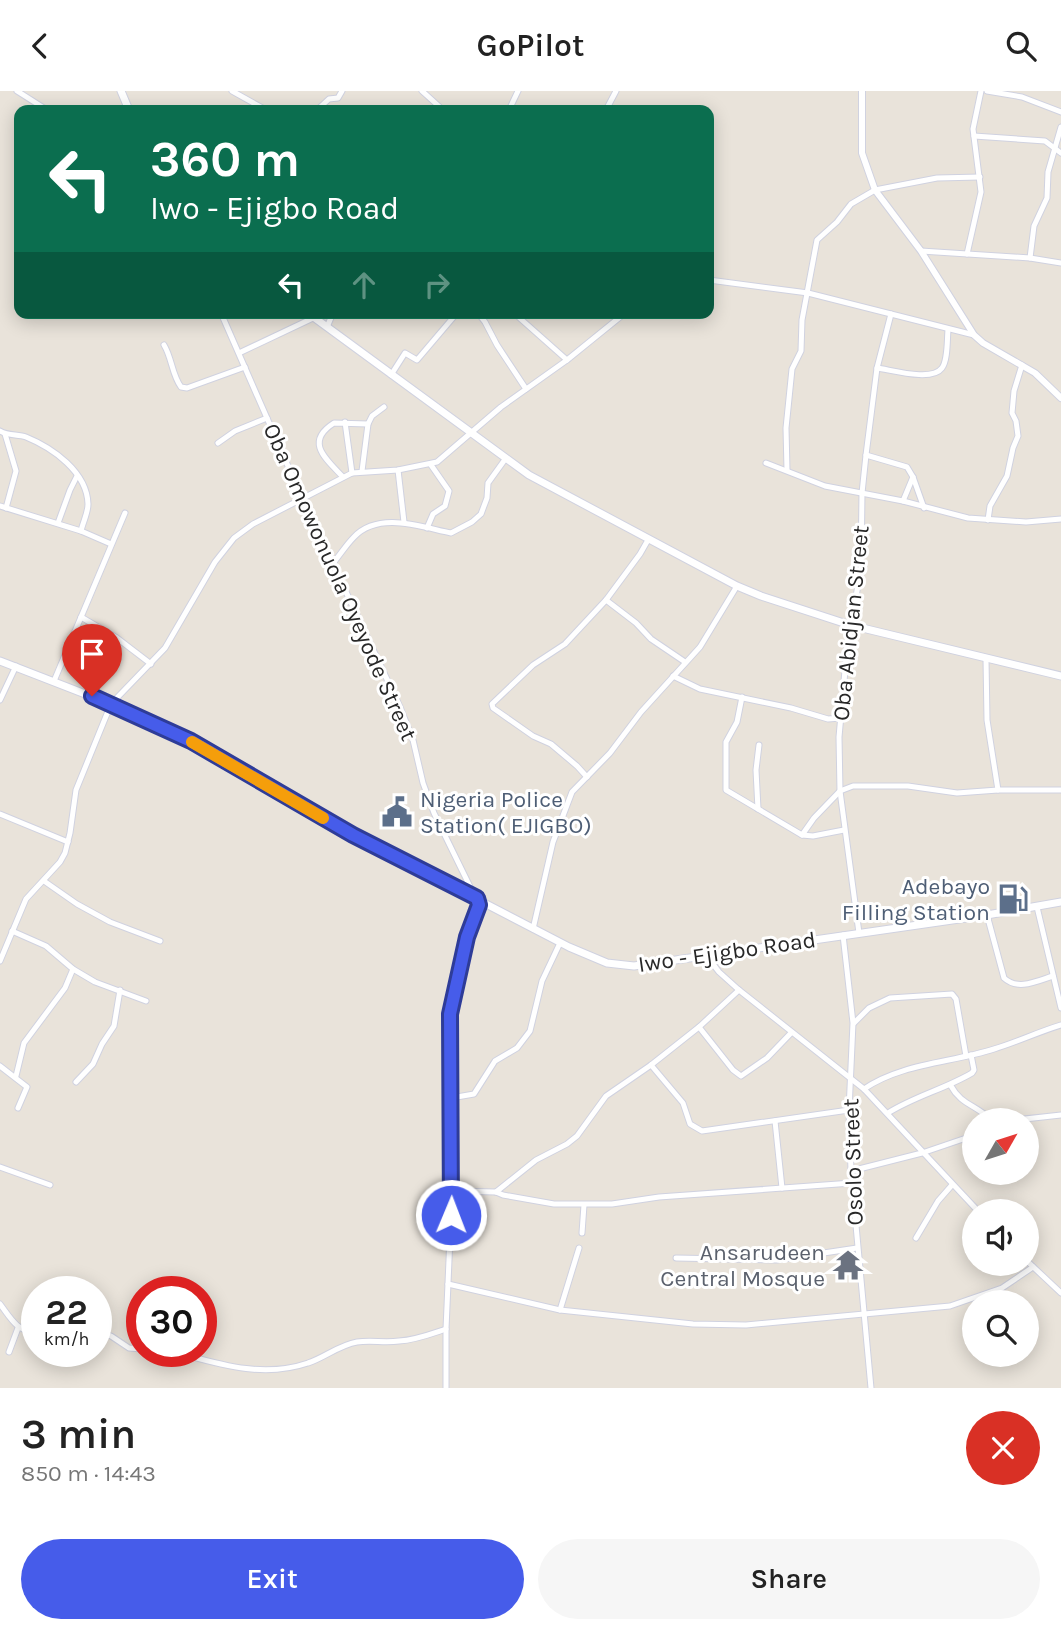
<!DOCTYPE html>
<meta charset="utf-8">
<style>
:root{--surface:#fff;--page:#f6f6f6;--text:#222;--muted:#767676;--accent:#465cea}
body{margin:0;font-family:Karla,sans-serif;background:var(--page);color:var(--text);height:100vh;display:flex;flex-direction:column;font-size:26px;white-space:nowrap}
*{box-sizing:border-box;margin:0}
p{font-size:23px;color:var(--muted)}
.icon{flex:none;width:38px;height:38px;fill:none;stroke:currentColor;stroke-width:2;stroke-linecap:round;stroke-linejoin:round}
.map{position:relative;height:1297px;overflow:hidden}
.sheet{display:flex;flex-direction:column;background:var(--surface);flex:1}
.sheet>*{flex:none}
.hud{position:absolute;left:14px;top:14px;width:700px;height:214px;border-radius:14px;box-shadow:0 4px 18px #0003;background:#0b6e4f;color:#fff;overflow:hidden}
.needle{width:46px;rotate:51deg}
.fabs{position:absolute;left:962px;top:1017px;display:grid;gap:14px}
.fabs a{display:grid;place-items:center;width:77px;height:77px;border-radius:50%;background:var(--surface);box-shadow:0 4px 18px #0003;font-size:35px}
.speed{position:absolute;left:21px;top:1185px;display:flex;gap:14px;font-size:35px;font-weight:700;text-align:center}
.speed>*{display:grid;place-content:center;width:91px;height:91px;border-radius:50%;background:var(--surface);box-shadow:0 4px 18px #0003;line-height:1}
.speed small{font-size:18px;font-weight:400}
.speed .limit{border:10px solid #d22;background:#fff;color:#111}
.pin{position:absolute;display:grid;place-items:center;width:60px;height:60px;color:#fff;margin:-72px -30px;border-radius:50% 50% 50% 0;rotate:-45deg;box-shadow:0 0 7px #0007}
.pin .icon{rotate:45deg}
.me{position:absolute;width:77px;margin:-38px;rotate:1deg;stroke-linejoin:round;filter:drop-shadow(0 0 5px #0008)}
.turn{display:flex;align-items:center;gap:24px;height:147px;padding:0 21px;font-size:32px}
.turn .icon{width:91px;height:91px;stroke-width:2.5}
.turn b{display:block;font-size:49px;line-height:60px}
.lanes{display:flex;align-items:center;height:66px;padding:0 21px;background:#0003;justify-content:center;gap:35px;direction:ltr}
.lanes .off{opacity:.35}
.round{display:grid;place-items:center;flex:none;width:74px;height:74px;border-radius:37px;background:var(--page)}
.head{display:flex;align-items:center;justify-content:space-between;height:119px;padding:0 21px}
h1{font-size:42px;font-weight:600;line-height:52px}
.primary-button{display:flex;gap:14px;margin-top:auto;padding:14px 21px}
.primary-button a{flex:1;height:80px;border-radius:42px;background:var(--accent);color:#fff;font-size:28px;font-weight:600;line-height:80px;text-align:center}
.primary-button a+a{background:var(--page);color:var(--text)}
header{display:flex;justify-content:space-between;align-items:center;height:91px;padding:0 21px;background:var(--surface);font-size:32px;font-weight:600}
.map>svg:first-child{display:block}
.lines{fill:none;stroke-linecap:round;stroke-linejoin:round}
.minor-casing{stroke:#d0d2e0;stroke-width:7}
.tertiary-casing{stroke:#d0d2e0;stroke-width:8}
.secondary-casing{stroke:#d0d2e0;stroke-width:9}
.minor{stroke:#fff;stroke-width:5}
.tertiary{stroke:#fff;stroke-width:6}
.secondary{stroke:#fff;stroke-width:7}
.route-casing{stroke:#2e3c98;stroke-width:18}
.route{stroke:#465cea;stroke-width:12}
.slow{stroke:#f59e0b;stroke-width:12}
.labels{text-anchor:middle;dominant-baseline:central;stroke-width:6;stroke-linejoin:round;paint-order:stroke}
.street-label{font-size:23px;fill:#282828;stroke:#fff}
.service-label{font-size:23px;fill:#4e5e75;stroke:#fff;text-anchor:start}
.worship-label{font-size:23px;fill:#5b616d;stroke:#fff;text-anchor:end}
</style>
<header><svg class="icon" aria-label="back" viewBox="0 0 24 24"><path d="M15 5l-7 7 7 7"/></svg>GoPilot<svg class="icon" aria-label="search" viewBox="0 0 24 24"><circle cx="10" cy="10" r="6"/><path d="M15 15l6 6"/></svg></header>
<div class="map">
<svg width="1061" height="1297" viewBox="0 0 1061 1297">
<rect width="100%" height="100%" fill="#e9e3da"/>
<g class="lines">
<g class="minor-casing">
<g id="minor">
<polyline points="17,0 47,19"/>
<polyline points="232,0 266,19"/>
<polyline points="422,0 443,19"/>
<polyline points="987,0 1022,6 1061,21"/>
<polyline points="317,19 329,8 338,7 342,0"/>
<polyline points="509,19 518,0"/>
<polyline points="606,19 616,0"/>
<polyline points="974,45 1045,50 1061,62"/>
<polyline points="921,160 1030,167 1061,172"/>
<polyline points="967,163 981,101 973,38 981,0"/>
<polyline points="1030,167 1034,135 1047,107 1048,81 1061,36"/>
<polyline points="709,189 808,202 974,244"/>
<polyline points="221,222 302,407 400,616 413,649 423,692 434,722 479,814 458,882 450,923 452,1100 446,1238 446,1297"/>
<polyline points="478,222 485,231 497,254 526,298"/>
<polyline points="514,222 567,269"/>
<polyline points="327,236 333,222"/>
<path d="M164 254C172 267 172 284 181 296L187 297 245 276"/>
<polyline points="239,262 313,227"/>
<path d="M877 277C892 279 932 291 942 277 948 269 947 249 948 239"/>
<polyline points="391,284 405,262 417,269 457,222"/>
<polyline points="345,331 352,382"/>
<path d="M0 340C8 345 18 343 26 346 53 357 87 381 88 413 88 422 83 431 81 440"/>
<polyline points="5,343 16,380 6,417"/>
<polyline points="218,352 235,340 267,327"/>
<polyline points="866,364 907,376 913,386 924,417"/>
<polyline points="766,372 825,395 903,410 968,427 1026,431 1061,428"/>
<polyline points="398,379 404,431"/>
<polyline points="787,379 786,337 792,278 801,260 802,229 817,149 837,131 851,113 875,99 937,87 980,86"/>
<polyline points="362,380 368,333 372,325 384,316"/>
<path d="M343 386C326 368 304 351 334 332L368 333"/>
<polyline points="903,410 913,386"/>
<polyline points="0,415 81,440 111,453"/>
<polyline points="988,429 990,415 1007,385 1013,357 1018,345 1016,330 1012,322 1014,300 1022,274"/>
<polyline points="58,432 70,399 77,385"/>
<polyline points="427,437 433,423 445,415 449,400 431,374"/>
<path d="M333 472C340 464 346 454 354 446 379 420 421 436 451 442L472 431 481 423 487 407 488 392 506 367"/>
<polyline points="606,509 636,532 651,548 685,571"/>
<polyline points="81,526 117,547 151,573"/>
<polyline points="986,568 987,629 998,699"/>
<polyline points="673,585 700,598 791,617 828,628 841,627"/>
<polyline points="54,590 125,422"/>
<polyline points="742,606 737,631 726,651 726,699 802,744 813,745 844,739"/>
<polyline points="0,609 16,575"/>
<polyline points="587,686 577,675 551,653 533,645 493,617 492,613 533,574 565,553 606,509 640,463 648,449"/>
<polyline points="758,718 756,679 759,654"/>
<polyline points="0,723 68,751"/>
<polyline points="802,744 814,727 840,700 853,695 908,695 957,702 998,699 1061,699"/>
<polyline points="44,790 77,813 110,831 160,850"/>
<polyline points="1037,816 1061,917"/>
<path d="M987 824 1004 887C1018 900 1037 890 1053 885"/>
<polyline points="533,838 553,751 572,701 610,662 641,621 700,556 737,495"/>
<polyline points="12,840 46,855 73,878 95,891 146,910"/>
<polyline points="859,842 840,700 839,646 847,557 861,477 862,402 866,364 877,277 891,223"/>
<polyline points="843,844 853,932 849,1019 851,1080 871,1297"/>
<polyline points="706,864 719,881 739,899 864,998 978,1120"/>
<polyline points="0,870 26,808 60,771 65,762 70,742 76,699 111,613 165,557 215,471 234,447 253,433 352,382 398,379 437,371 501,316 567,269 625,222"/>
<polyline points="854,932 869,917 890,907 952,903 956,908 966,965"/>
<polyline points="699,936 733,979 741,985 767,967 791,942"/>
<polyline points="651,974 683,1012 690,1033 702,1040 849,1019"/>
<polyline points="0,975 27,996 18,1017"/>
<polyline points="16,985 24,952 65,897 73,878"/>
<polyline points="76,991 93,973 102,953 114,935 120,899"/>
<path d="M951 995C961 1014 977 1014 991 1029"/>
<path d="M864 998C902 972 951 972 994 958 1017 951 1038 941 1061 934"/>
<polyline points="451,1007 474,1003 495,970 517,957 530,940 542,890 560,852"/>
<path d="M888 1022C915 1005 945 998 972 982L974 979 971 964"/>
<polyline points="1015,1029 1061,1024"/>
<polyline points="775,1030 782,1097"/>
<polyline points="0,1076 50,1094"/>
<polyline points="851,1080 922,1062 975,1044"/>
<polyline points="452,1100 496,1101 503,1104 554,1113 612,1113 659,1106 852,1092"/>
<polyline points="496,1101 536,1069 567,1053 577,1045 606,1005 651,974 699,936 739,899"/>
<polyline points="582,1142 584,1114"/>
<polyline points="916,1147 938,1110 952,1094"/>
<polyline points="676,1167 777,1169 857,1157"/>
<polyline points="1027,1170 1061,1202"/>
<polyline points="448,1193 560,1219 693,1233 746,1234 950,1215 1002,1197 1033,1176"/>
<path d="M0 1213C12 1229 16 1239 37 1243"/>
<polyline points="560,1219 579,1157"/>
<polyline points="96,1240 111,1245 129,1257 142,1258"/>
<path d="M171 1260C216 1272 261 1288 308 1272 324 1267 339 1254 357 1251 371 1249 385 1252 399 1250 416 1249 431 1243 446 1238"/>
<polyline points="9,1261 18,1237"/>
</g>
</g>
<g class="tertiary-casing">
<polyline id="tertiary" points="862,0 862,62 875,99 921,160 974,244 983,252 1035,282 1061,307"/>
</g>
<g class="secondary-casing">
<g id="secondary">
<polyline points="121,0 129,19"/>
<polyline points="308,222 529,384 737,495 761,505 850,534 1061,585"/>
<polyline points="0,570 111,613 177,643 353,744 569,856 607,872 634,875 987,824 1061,811"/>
</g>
</g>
<use href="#minor" class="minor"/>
<use href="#tertiary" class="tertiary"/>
<use href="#secondary" class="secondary"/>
</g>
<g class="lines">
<g class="route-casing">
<polyline id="route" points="92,605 191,650 353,744 477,807 479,814 467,846 450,923 451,1124"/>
</g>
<use href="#route" class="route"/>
<polyline class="slow" points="192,651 323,727"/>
</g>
<defs>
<g id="civic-bare" transform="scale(2.415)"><path d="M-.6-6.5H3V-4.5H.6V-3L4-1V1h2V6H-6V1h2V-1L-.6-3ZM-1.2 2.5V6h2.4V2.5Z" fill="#5c6f8a" stroke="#fff" stroke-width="2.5" paint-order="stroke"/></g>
<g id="fuel-bare" transform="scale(2.415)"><path d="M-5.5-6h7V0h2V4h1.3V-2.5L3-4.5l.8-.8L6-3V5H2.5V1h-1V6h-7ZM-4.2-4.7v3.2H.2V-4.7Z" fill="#5c6f8a" stroke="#fff" stroke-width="2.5" paint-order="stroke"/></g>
<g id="temple-bare" transform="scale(2.415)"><path d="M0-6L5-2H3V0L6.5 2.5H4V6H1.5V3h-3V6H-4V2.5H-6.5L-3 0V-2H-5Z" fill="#6b7280" stroke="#fff" stroke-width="2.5" paint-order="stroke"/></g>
</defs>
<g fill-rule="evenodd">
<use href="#civic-bare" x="397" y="721"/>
<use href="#fuel-bare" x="1013" y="808"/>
<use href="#temple-bare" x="848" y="1174"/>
</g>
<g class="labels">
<g class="street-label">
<text transform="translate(340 491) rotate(66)">Oba Omowonuola Oyeyode Street</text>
<text transform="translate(851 532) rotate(-84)">Oba Abidjan Street</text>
<text transform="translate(727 861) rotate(-8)">Iwo - Ejigbo Road</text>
<text transform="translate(853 1071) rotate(-92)">Osolo Street</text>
</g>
<g class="service-label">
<text x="420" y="708">Nigeria Police<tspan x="420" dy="26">Station( EJIGBO)</tspan></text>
<text x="990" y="795" text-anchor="end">Adebayo<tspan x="990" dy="26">Filling Station</tspan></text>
</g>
<g class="worship-label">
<text x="825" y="1161">Ansarudeen<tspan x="825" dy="26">Central Mosque</tspan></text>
</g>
</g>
</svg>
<div class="fabs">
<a><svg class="needle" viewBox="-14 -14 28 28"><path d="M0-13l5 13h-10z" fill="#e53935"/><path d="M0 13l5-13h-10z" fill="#767676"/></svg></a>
<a><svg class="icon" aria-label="sound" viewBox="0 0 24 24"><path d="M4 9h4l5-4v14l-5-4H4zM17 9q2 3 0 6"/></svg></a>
<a><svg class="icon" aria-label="search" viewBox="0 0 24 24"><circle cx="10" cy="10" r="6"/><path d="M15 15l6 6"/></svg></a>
</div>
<div class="speed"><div>22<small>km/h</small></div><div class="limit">30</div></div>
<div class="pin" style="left:92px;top:605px;background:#d93025"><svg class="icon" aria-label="arrive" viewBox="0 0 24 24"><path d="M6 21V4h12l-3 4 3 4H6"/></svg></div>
<svg class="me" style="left:451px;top:1124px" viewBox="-20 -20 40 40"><circle r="17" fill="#465cea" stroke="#fff" stroke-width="3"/><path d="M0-11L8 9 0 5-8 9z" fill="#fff"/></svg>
<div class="hud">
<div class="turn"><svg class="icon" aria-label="left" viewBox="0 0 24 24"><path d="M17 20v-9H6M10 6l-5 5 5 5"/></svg><div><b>360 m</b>Iwo - Ejigbo Road</div></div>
<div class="lanes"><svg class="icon" aria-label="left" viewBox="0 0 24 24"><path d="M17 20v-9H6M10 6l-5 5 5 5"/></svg><svg class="icon off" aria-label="ahead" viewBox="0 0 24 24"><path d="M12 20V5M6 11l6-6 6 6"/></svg><svg class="icon off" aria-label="right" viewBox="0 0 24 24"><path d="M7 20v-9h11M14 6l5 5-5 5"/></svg></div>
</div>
</div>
<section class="sheet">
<div class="head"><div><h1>3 min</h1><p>850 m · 14:43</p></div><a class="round" style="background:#d93025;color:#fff"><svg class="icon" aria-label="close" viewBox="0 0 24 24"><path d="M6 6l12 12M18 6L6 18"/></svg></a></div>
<div class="primary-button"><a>Exit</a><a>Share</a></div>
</section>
